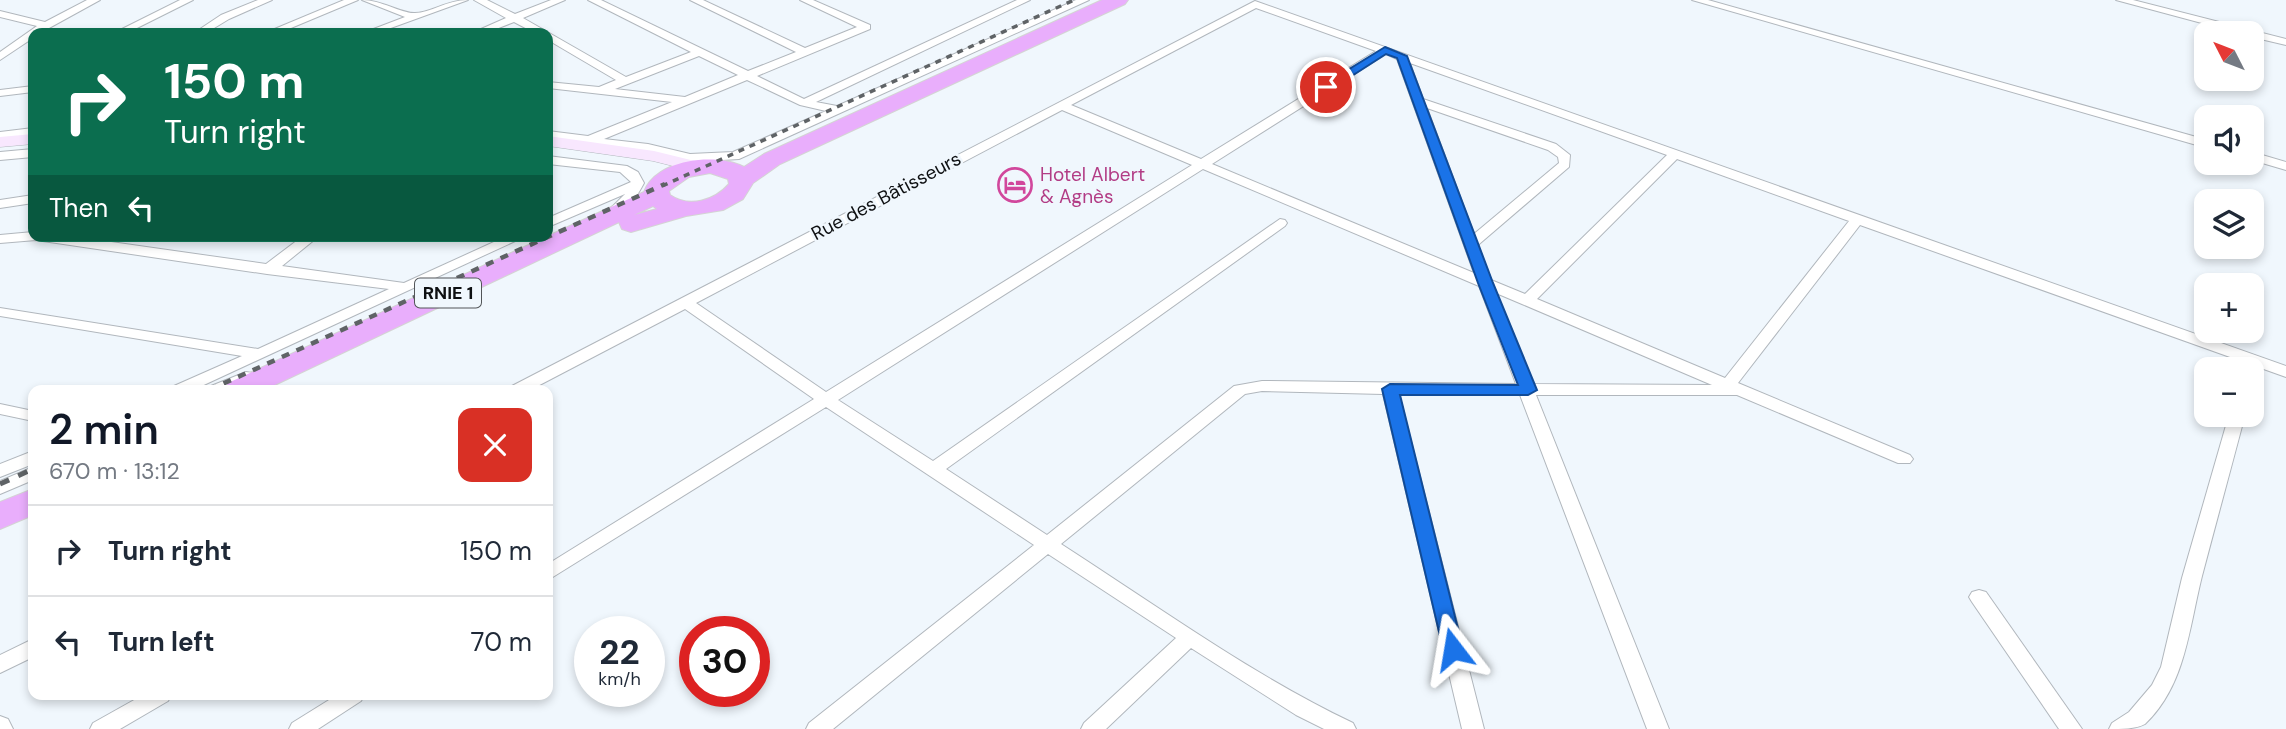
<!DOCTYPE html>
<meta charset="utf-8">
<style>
:root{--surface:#fff;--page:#f2f2f3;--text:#1f2937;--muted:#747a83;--line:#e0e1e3;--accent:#111827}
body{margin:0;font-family:"DM Sans",sans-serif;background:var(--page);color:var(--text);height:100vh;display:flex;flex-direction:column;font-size:26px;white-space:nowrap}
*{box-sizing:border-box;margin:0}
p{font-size:23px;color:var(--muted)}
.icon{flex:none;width:38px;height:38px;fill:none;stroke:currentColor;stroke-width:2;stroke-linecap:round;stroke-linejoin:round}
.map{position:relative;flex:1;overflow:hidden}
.panel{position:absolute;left:28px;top:385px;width:525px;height:315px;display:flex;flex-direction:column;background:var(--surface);border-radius:14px;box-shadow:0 4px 10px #0003}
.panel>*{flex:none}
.hud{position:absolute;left:28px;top:28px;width:525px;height:214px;border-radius:14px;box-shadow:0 4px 10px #0003;background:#0b6e4f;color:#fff;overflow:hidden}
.needle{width:46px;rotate:312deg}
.buttons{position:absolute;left:2194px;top:21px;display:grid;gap:14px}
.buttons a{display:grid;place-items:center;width:70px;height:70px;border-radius:14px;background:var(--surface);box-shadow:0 4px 10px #0003;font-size:35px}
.speed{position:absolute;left:574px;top:616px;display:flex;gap:14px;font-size:35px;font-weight:700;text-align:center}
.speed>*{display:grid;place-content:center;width:91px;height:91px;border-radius:50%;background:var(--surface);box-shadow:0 4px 10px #0003;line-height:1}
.speed small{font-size:18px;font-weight:400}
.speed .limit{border:10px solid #d22;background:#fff;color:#111}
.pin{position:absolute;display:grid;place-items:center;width:60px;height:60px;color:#fff;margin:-30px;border:4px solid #fff;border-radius:50%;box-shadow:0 2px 7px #0007}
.me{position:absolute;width:77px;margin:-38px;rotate:346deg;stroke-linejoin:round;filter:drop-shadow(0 0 5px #0008)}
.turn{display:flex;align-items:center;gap:24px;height:147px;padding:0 21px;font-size:32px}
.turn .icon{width:91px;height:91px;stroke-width:2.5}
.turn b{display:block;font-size:49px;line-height:60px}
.then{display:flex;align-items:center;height:66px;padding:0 21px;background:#0003;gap:14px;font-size:26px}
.round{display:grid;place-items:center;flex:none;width:74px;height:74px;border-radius:14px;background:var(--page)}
.overview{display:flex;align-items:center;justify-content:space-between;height:119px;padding:0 21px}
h1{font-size:42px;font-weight:600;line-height:52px;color:var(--accent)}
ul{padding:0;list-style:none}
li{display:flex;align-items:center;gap:21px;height:91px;padding:0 21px;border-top:2px solid var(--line)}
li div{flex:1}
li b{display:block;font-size:26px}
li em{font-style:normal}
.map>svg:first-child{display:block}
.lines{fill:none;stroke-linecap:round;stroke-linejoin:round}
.street-casing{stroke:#b1b7bd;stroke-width:2}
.secondary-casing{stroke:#b1b7bd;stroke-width:1}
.highway-casing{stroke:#d4d4d4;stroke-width:2}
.street{fill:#fff;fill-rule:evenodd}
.secondary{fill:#f8e7fe;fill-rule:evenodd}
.highway{fill:#e9aefc;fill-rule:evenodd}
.rail-far2{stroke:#5f6366;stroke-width:3.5;stroke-dasharray:6 6;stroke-linecap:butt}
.rail-far1{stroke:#5f6366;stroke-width:4.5;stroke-dasharray:8 8;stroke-linecap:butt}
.rail{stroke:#5f6366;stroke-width:5;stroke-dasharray:10 10;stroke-linecap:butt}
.route{fill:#1a73e8;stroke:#114b97;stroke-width:2}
.labels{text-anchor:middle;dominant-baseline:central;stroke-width:5;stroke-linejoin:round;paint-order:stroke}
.shield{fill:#f0f7fd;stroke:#525558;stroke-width:2}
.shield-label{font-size:18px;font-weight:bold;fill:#0e1012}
.hotel-label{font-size:19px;fill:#b23c85;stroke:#f0f7fd;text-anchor:start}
.street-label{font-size:19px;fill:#0e1012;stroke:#f0f7fd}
</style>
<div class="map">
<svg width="2286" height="729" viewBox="0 0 2286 729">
<rect width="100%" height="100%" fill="#f0f7fd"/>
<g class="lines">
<g class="street-casing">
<g id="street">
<polygon points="87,0 100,0 40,33 33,33 33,38 0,60 0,52 37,26 0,17 0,11 45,22"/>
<polygon points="180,0 193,0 127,33 114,33"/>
<polygon points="258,0 272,0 229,19 206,33 194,33 221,15"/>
<polygon points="344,0 358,0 279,33 265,33"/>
<path d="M362 0C382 0 402 14 415 13 430 13 447 0 468 0L377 33H363L405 17Z"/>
<path d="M474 0H487L515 14 551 0H565L523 18 626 77 691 52 588 0H601L748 71 796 52 690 0H703L805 48 857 27 800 0H813L870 25V29L757 76 804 99 1017 0H1030L816 102 837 106 1076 0H1089L739 159 690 162 648 152 548 139V131L588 136 672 102 548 88V82L599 87 616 80 548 40V33H535L514 22 486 33H472L506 18ZM699 56 738 75 685 97 615 89ZM747 80 800 105 826 111 733 152 690 154 648 144 604 139Z"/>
<polygon points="1692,0 1708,0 2207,140 2207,148"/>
<polygon points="2116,0 2133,0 2286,39 2286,45 2252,37 2252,33 2239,33"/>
<path d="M1255 1 2286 366V377L1860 225 1738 383 1910 455 1913 459 1910 463H1898L1737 395H1536L1669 729H1647L1520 395 1399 394 1484 729H1462L1383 394 1262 391 1245 394 1061 544C1156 605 1250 674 1353 723L1356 729H1324L1296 715 1191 648 1106 729H1081L1084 723 1176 638 1048 554 833 729H806L809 723 1034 545 826 407 548 580V564L814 399 685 309 530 390H510L512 386ZM1256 8 1376 51 1201 159 1071 105ZM1386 54 1397 59 1474 273 1212 164ZM1410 63 1667 155 1525 294 1491 280 1478 245 1569 167 1570 155 1556 144 1423 99ZM1427 108 1548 150 1558 157 1559 163 1474 234ZM1062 110 1192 165 826 392 696 303ZM1677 159 1849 221 1725 378 1537 299ZM1203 169 1479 286 1516 384 1262 381 1234 386 1047 535 946 469 1285 226 1287 223 1285 220 1280 219 933 461 838 400ZM1496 293 1522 304 1712 385 1532 384Z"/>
<polygon points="33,86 33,92 0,96 0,90"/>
<polygon points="33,128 33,136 0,140 0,132"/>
<polygon points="33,149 33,157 0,160 0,152"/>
<polygon points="2252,152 2286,162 2286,170 2252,160"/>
<path d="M548 156 627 166 638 172 644 183C637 196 629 210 614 216L607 212 625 194 548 227V218L631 182 620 172 548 164Z"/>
<polygon points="33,195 33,203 0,208 0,200"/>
<polygon points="33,232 33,236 69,236 266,264 303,236 319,236 282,266 404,283 507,236 526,236 193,390 172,390 174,386 242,356 0,316 0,308 258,349 389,289 267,274 36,240 0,243 0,235"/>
<path d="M246 372 252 373 254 377C242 390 225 391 209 390L211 386Z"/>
<polygon points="0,404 33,411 33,421 0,414"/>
<path d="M2229 415H2245C2231 469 2216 522 2202 576 2189 627 2186 685 2145 724 2136 729 2121 729 2109 729L2112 723 2129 712 2152 685 2161 667 2182 578Z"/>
<polygon points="33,451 33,464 0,477 0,464"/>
<polygon points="33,467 33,480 0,494 0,481"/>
<polygon points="1979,590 1986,592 2082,729 2059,729 1972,602 1969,597 1972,592"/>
<polygon points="33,639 33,657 0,673 0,655"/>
<polygon points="143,695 171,695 168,701 120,729 90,729 93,723"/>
<polygon points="337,695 364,695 361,701 318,729 289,729 292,723"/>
<polygon points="0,716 8,719 13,729 0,729"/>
</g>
</g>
<g class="secondary-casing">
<g id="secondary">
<polygon points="33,134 33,144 0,147 0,137"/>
<polygon points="548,136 654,151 703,163 706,167 697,172 653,161 548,146"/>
</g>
</g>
<g class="highway-casing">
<g id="highway">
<path d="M1102 0H1128L1125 4 780 164 753 183 743 199 723 210 686 216 631 232 622 229 619 222 264 390H224L228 383 644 192C656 159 716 152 744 167L764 154ZM710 173 728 179 729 184C714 201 689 208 670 195L669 191 689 177ZM653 206 657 209 634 215Z"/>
<polygon points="33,489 33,515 0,529 0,502"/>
</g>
</g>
<use href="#street" class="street"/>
<use href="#secondary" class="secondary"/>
<use href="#highway" class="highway"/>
<polyline class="rail-far2" points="662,186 1074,0"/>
<polyline class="rail-far1" points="209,390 665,184"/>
<polyline class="rail" points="0,484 33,469"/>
</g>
<polygon class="route" points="1385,47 1407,56 1493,283 1537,390 1528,395 1400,395 1463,649 1460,655 1453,658 1446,655 1443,649 1382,389 1390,384 1518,385 1478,283 1397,58 1386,54 1330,90 1320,87"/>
<defs>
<g id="hotel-ring" transform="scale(1.75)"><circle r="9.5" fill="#f0f7fd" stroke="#d1479c" stroke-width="1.5"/><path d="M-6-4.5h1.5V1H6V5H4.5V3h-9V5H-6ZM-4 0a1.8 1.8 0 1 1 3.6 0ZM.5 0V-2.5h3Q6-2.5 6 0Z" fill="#d1479c"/></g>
</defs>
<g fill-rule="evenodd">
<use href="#hotel-ring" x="1015" y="185"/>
</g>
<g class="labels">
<rect class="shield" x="415" y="278.5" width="66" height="29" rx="5"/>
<g class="shield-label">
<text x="448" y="293">RNIE 1</text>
</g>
<g class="hotel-label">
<text x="1040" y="174">Hotel Albert<tspan x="1040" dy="22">&amp; Agnès</tspan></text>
</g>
<g class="street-label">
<text transform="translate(886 196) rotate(-28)">Rue des Bâtisseurs</text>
</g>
</g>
</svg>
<div class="buttons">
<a><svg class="needle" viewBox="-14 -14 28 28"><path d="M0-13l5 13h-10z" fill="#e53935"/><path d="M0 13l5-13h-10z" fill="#747a83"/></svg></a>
<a><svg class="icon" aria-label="sound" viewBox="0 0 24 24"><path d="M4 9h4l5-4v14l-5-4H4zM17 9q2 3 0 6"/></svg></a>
<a><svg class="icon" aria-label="layers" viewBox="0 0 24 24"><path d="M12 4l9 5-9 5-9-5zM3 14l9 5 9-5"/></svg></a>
<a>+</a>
<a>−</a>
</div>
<div class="speed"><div>22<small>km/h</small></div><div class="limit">30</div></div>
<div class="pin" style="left:1326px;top:87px;background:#d93025"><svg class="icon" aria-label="arrive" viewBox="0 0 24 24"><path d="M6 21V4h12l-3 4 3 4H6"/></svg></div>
<svg class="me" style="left:1453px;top:649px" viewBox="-20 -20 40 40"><path d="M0-17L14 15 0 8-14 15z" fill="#1a73e8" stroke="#fff" stroke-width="4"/></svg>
<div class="hud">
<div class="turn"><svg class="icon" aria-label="right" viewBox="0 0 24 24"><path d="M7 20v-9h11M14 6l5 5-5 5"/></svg><div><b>150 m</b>Turn right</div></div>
<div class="then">Then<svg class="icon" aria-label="left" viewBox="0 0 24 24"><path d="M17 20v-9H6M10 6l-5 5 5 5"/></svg></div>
</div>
<section class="panel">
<div class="overview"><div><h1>2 min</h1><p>670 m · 13:12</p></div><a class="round" style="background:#d93025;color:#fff"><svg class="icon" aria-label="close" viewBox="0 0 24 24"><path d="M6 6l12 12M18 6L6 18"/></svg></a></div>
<ul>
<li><svg class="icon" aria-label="right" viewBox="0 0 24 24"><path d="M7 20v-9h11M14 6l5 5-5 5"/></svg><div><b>Turn right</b></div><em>150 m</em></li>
<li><svg class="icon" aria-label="left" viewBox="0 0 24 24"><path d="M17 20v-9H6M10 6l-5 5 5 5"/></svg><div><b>Turn left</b></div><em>70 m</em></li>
</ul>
</section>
</div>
